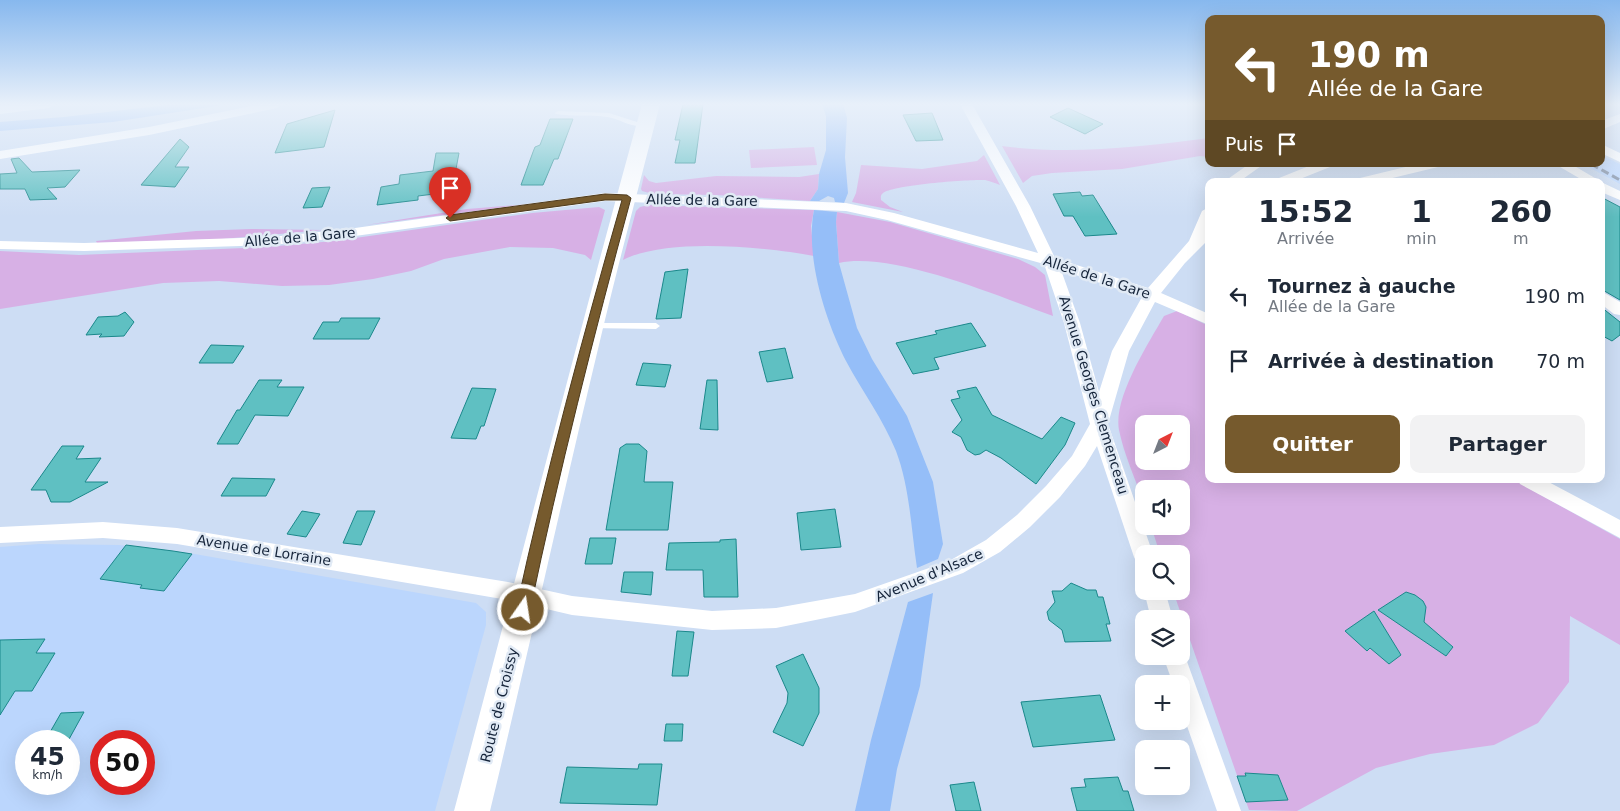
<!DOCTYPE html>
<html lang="fr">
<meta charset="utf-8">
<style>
:root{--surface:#fff;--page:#f2f2f3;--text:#1f2937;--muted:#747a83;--accent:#765a2d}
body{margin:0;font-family:"DejaVu Sans",sans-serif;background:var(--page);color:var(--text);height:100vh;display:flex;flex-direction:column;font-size:19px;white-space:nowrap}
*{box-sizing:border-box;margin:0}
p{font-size:16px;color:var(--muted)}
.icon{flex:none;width:28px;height:28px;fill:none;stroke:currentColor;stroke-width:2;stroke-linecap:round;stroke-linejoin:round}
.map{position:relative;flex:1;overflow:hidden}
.panel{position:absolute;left:1205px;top:178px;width:400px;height:305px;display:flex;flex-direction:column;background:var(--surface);border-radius:10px;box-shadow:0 5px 20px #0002}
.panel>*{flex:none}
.hud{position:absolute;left:1205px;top:15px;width:400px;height:152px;border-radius:10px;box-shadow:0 5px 20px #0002;background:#765a2d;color:#fff;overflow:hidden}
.needle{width:32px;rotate:42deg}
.tools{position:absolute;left:1135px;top:415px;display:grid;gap:10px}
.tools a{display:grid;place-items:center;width:55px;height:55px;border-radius:10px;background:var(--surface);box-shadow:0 5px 20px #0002;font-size:25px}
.speed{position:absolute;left:15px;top:730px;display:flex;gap:10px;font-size:25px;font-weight:700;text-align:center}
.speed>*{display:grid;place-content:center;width:65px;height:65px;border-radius:50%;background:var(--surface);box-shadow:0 5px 20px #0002;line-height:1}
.speed small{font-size:12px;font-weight:400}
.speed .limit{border:8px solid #d22;background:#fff;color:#111}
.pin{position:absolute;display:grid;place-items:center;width:42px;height:42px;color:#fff;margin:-51px -21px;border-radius:50% 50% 50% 0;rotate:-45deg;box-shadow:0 0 5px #0007}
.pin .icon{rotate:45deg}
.me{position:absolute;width:55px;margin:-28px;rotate:13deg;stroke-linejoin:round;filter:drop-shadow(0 0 4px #0008)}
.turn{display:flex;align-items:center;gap:18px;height:105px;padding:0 20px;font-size:22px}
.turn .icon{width:65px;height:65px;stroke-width:2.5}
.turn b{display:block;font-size:35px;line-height:42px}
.then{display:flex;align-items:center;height:48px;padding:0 20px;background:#0003;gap:10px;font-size:19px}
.eta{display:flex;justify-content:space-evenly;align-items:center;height:85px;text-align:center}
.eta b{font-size:30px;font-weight:700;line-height:35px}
.button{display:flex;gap:10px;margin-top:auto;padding:10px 20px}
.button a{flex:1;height:58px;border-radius:10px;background:var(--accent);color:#fff;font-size:20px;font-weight:700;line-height:58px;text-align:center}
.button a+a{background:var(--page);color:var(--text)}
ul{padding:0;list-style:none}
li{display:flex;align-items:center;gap:15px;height:65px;padding:0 20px}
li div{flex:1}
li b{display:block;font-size:19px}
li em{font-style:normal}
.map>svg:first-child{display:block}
.built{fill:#bbd6fd;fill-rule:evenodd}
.green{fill:#d7b0e5;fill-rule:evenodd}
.water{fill:#95bef8}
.building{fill:#5fc0c2;stroke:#1b888b}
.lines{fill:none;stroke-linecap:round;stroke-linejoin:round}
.service{fill:#fff;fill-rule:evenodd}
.minor{fill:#fff;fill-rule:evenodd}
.secondary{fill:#fff;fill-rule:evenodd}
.rail{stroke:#79889f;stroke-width:3;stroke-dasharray:8 4;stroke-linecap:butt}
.route{fill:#765a2d;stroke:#4d3a1d}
.labels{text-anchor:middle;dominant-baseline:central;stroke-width:5;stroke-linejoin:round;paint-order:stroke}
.street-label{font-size:14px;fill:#16253b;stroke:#e1eaf5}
</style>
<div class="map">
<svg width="1620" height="811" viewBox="0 0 1620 811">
<rect width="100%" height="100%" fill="#cdddf4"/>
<g class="built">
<polygon points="1601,155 1620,164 1620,184 1583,164 1601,164"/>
<path d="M39 544 119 545 189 553 476 603 486 612V625L435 811H0V547ZM26 741H69V784H26ZM101 741H144V784H101Z"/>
</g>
<g class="green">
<path d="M1209 138V157L1200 156 1122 169 1052 173 1032 176 1023 183 1002 146C1069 155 1141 147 1209 138Z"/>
<polygon points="814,147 817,165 751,168 749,150"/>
<path d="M984 155 1000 185C995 183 990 181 985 180 970 179 892 185 883 193 880 196 881 196 881 200L890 207 903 212 852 202 856 193 861 165 922 169 977 161Z"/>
<polygon points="819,174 818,189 810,201 716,195 653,194 642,191 641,189 644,175 649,181 656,183 716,176 799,177"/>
<polygon points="529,204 366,225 467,209"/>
<path d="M648 205 814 210 811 226 814 256C765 247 667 237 623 260L636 211 640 207Z"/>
<polygon points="599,207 605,210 591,260 585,255 553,248 510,247 444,259 411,271 373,279 329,285 282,286 219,281 163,283 0,309 0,251 79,255 266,247 334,241 532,213"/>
<path d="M837 212 890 222 1018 259 1035 267 1045 275 1053 316C1000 297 893 251 839 263L836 222Z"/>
<polygon points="251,229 324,230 222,239 97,243 96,241 196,231"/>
<path d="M1177 311 1209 326V479H1512L1620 539V645L1570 616 1569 682 1538 723 1494 745 1430 754 1376 768 1297 811 1249 810 1173 591H1181V554H1160L1151 526H1181V489H1144V504C1136 480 1124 455 1119 430 1113 398 1148 344 1164 316ZM1144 424H1181V461H1144Z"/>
</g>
<g class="water">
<polygon points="176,104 229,104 113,122 0,131 0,122 64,117"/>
<polygon points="822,104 843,104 847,118 845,157 848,193 844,203 835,202 834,198 828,196 819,201 810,201 818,189 819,174 826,150 826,116"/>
<path d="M814 210 837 212 836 222 839 263 857 328 872 359 907 416 933 482 943 544 938 559 917 568C911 529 910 488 896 451 883 419 862 391 846 361 825 320 805 256 814 210Z"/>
<polygon points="933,593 920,686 897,769 890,811 855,811 871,740 908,602"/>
</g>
<g class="building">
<polygon points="683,104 703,104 695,163 675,163 680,140 675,140"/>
<polygon points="1068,108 1103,124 1085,134 1050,117"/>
<polygon points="335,110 324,147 275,153 287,124"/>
<polygon points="932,113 943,140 916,141 903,115"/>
<polygon points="550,119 573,119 558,159 554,159 543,185 521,185 533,152 535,147 540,145"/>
<polygon points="180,139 189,147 175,167 189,167 175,187 141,185"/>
<polygon points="436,153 459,153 452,190 443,190 442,193 418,196 418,200 377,205 381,187 399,184 400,175 433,171"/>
<polygon points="19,158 32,172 80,170 65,187 47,188 57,199 30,200 25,189 0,189 0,174 17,173 11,159"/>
<polygon points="330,187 322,207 303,208 312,188"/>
<polygon points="1080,192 1082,196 1093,195 1117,234 1085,236 1073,216 1064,216 1053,194"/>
<polygon points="1601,197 1620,207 1620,300 1601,289"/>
<polygon points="688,269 681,318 656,319 665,272"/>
<polygon points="1601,307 1620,322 1620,335 1612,341 1601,335"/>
<polygon points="125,312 134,322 124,336 99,337 102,334 86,335 98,317 118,316"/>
<polygon points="341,318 380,318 369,339 313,339 323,322 339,322"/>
<polygon points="971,323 986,346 934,358 939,369 913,374 896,343 937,334 935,331"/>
<polygon points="211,345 244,346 233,363 199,363"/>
<polygon points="785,348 793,378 767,382 759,352"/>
<polygon points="643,363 671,365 665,387 636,385"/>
<polygon points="259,380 282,380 277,387 304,387 288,416 255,415 238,444 217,444 237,410 240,410"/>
<polygon points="707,380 717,380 718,430 700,429"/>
<polygon points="976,387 992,415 1042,439 1061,417 1075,423 1065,445 1036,484 1001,458 986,450 980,454 975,455 967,450 961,437 952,432 962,420 951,400 960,398 957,391"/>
<polygon points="472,388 496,389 484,426 481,426 476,439 451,438"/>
<polygon points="626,444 639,444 647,451 644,482 673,482 668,530 606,530 620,448"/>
<polygon points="62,446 84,446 76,459 101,458 85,482 108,482 70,502 51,502 46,490 31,490"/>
<polygon points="232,478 275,479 266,496 221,496"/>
<polygon points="835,509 841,547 801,550 797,513"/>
<polygon points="302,511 320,514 306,537 287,534"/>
<polygon points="357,511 375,511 361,545 343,543"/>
<polygon points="590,538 616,538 612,564 585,564"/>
<polygon points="736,539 738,597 704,597 703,570 666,570 669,543 720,542 720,540"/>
<polygon points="126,545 173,551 192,554 164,591 140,588 142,585 100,579"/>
<polygon points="624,572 653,572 651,595 621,592"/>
<polygon points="1071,583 1087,590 1096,590 1098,597 1103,597 1110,624 1106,624 1111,641 1065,642 1062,630 1049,620 1047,612 1055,602 1052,591 1062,591"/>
<polygon points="1406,592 1415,595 1423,601 1426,607 1424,622 1453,647 1446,656 1378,610"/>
<polygon points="1374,611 1401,655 1389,664 1370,648 1367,651 1345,631"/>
<polygon points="677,631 694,632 688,676 672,676"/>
<polygon points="45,639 36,653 55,653 32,691 15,691 0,715 0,640"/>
<polygon points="803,654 819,688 819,713 803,746 773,732 787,703 788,693 776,666"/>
<polygon points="1100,695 1115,740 1033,747 1021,702"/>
<polygon points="84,712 68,741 45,741 61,713"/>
<polygon points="666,724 683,724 682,741 664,741"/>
<polygon points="639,764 662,764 657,805 560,803 567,767 638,769"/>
<polygon points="1245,773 1278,775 1288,800 1246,802 1237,776 1246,776"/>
<polygon points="1118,777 1123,791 1128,791 1134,811 1077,811 1071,788 1086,787 1084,779"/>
<polygon points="974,782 981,811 956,811 950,785"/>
</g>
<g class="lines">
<g class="service">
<path d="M558 111 609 113 637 122H646L649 124C636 131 621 119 607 117 591 114 573 117 556 114L555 113Z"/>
<polygon points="592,323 656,323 660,326 656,329 589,328 588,326 589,324"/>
</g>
<g class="minor">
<polygon points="21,104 55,104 49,108 0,114 0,106"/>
<polygon points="261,104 283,104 277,108 149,135 0,159 0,151 149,127"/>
<path d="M960 104H972L1030 206 1055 258 1148 288 1189 241 1202 211 1209 207V239L1185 263 1161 293 1209 314V325L1155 302 1129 351 1108 424 1153 554H1144V566L1137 563 1134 557 1097 446 1085 466 1060 497 1030 527 1000 552 963 573 855 612 776 628 712 630 572 615 508 600 177 544 103 538 0 543V527L103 522 177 528 508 582 572 596 712 611 776 608 855 594 949 561 986 540 1017 515 1046 486 1072 456 1090 424 1064 323 1044 264 887 220 846 211 605 201 348 237 271 245 84 251 0 249V241L84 243 271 237 348 229 605 193 846 203 894 213 1038 253 1016 206ZM1061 270 1142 297 1112 351 1099 392 1080 323Z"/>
<polygon points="1620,114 1620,122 1601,130 1601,121"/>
<polygon points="1601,144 1620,153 1620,162 1601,153"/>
<polygon points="1249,164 1264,164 1240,181 1225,181"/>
<polygon points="1314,164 1332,164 1330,167 1295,181 1277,181 1279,178"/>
<polygon points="1418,164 1440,164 1438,167 1380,181 1358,181 1360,178"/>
<polygon points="1555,164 1571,164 1600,181 1584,181"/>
<polygon points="1601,182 1620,191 1620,200 1601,192"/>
<polygon points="1601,291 1620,302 1620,315 1614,314 1601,304"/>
<polygon points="1518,479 1543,479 1620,520 1620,538 1520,484"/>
<polygon points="1144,591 1165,591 1173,619 1151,619"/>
<polygon points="1181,649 1185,656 1241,811 1217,811 1181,709 1181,684 1173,684 1163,656 1181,656"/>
</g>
<path class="secondary" d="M642 104H660C641 179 621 253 603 328 564 489 529 650 490 811H454C517 575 577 339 642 104Z"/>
<polyline class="rail" points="1591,164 1620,180"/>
</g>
<linearGradient id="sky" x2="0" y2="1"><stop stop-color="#87b8ee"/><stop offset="0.48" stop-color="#e8f0fa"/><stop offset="1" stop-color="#e8f0fa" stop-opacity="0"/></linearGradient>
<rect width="1620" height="217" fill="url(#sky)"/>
<path class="route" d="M605 194 627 195 631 198C594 334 559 472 530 610L528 615 523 616 518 615 516 610C546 472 583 336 622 200H605L450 221 446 218 450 215Z"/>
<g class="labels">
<g class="street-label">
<text transform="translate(702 200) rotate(1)">Allée de la Gare</text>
<text transform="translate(300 237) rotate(-5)">Allée de la Gare</text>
<text transform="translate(1097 277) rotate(18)">Allée de la Gare</text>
<text transform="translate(1094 395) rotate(73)">Avenue Georges Clemenceau</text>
<text transform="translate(264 550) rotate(9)">Avenue de Lorraine</text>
<text transform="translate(929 575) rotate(-23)">Avenue d'Alsace</text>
<text transform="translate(499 705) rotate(-76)">Route de Croissy</text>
</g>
</g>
</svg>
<div class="tools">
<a><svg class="needle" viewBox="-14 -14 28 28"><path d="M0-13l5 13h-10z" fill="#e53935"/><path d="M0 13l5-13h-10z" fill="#747a83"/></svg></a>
<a><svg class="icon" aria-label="sound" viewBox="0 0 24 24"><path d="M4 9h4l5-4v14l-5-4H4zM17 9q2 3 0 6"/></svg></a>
<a><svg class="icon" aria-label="search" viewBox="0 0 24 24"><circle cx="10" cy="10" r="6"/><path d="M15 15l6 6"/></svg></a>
<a><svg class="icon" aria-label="layers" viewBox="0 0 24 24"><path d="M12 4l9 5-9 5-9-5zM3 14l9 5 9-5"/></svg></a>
<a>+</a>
<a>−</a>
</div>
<div class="speed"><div>45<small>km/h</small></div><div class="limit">50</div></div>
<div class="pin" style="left:450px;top:218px;background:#d93025"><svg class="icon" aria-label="arrive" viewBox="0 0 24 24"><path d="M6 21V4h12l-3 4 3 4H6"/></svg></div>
<svg class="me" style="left:523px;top:610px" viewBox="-20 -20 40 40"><circle r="17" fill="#765a2d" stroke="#fff" stroke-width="3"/><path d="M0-11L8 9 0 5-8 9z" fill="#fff"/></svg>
<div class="hud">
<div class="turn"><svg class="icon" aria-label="left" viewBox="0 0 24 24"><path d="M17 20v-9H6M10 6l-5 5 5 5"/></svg><div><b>190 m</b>Allée de la Gare</div></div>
<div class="then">Puis<svg class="icon" aria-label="arrive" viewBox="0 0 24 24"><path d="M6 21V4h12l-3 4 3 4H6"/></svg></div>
</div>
<section class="panel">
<div class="eta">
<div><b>15:52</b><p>Arrivée</p></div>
<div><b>1</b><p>min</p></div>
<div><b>260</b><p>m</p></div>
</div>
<ul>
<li><svg class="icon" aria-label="left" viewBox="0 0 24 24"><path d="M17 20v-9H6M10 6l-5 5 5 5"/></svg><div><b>Tournez à gauche</b><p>Allée de la Gare</p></div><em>190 m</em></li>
<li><svg class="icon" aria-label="arrive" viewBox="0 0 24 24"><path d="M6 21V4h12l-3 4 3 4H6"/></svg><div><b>Arrivée à destination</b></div><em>70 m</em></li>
</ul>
<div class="button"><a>Quitter</a><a>Partager</a></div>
</section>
</div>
